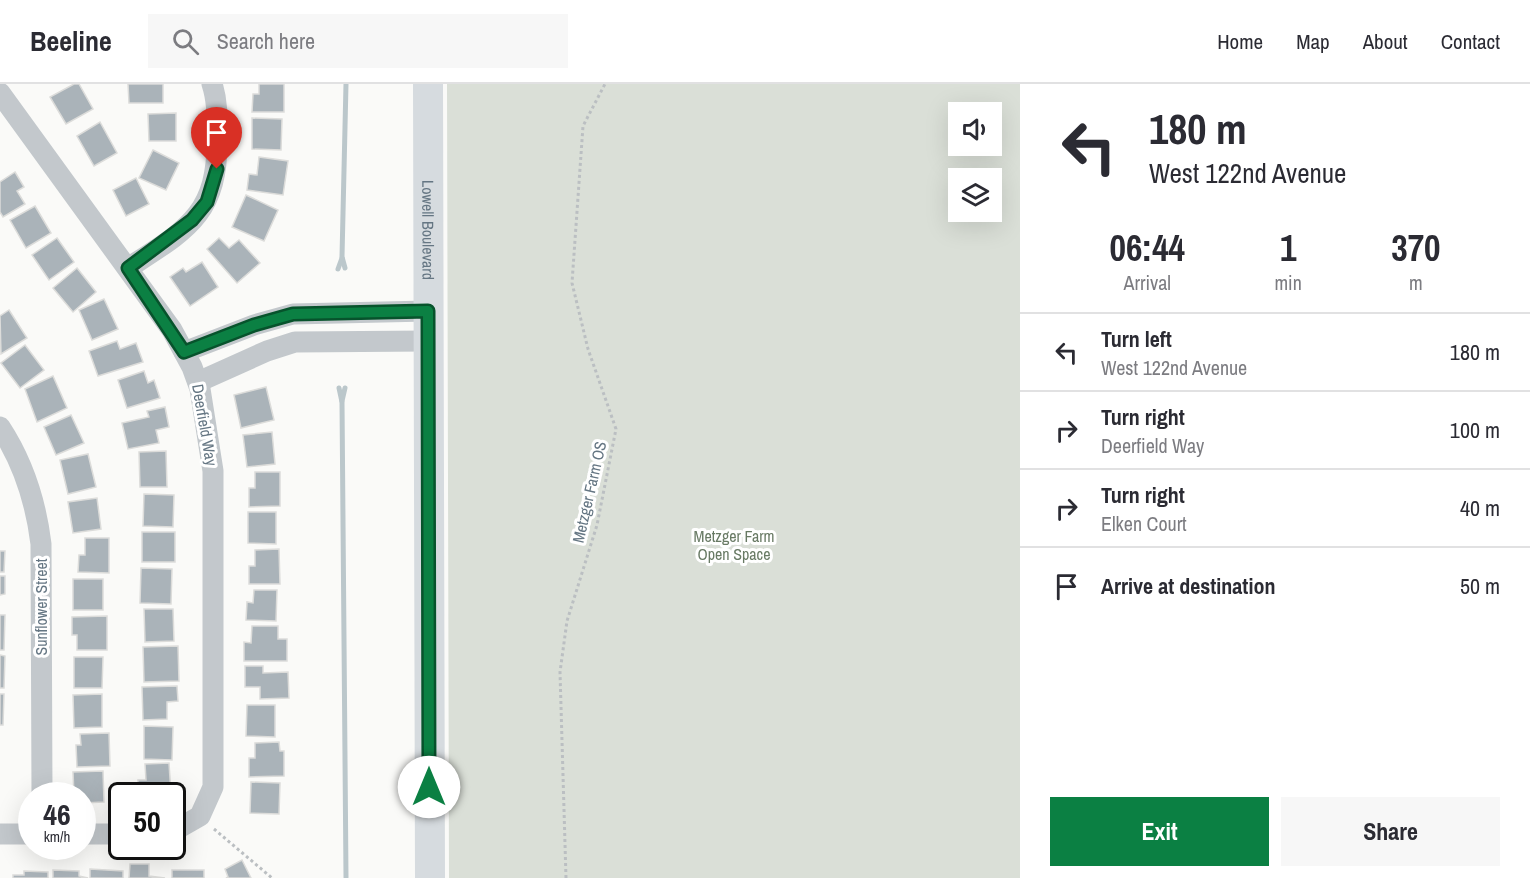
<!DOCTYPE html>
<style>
:root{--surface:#fff;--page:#f7f7f7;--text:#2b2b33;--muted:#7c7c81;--line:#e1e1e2;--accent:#0b8043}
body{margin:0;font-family:"Archivo Narrow",sans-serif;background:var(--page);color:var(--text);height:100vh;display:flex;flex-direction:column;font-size:22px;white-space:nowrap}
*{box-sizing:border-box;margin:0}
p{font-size:20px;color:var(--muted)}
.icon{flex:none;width:33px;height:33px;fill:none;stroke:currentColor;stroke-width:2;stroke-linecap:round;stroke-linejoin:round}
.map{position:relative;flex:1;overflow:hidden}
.panel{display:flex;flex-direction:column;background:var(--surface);width:510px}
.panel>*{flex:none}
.guide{background:#fff;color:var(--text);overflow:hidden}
.controls{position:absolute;left:948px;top:18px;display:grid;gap:12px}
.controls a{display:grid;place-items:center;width:54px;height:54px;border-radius:0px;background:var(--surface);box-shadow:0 6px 24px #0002;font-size:30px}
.speed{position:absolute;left:18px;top:698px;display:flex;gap:12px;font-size:30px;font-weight:700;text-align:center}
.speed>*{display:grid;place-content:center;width:78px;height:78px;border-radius:50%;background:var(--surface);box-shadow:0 6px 24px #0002;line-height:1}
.speed small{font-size:15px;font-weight:400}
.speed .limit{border:3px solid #111;border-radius:9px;background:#fff;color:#111}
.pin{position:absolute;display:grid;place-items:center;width:51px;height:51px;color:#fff;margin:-62px -26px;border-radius:50% 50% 50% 0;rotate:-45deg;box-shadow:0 0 6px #0007}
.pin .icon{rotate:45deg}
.me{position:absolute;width:66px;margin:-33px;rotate:0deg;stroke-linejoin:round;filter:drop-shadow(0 0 4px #0008)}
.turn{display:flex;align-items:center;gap:21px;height:126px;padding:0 30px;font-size:27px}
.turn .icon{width:78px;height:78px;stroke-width:2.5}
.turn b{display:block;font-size:42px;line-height:51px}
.eta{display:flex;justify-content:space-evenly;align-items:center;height:102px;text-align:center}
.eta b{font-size:36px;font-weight:800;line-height:42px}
.primary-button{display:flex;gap:12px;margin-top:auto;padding:12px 30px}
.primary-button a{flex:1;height:69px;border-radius:0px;background:var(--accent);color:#fff;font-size:24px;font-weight:800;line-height:69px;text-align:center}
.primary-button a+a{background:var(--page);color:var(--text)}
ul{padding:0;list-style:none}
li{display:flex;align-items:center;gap:18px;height:78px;padding:0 30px;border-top:2px solid var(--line)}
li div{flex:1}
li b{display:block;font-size:22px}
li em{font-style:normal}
header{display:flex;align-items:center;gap:36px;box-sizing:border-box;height:84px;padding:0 30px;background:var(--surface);border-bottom:2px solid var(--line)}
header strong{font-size:28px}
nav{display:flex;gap:33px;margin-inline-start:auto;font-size:21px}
.search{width:420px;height:54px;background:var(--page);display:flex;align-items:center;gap:15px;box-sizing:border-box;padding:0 21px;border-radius:0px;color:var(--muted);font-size:22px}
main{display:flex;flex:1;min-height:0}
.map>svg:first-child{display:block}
.green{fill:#dadfd7;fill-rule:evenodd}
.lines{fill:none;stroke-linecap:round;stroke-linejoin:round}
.stream{stroke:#bbc7cb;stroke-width:5}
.building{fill:#aab3b9;stroke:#dcdcda;stroke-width:1.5}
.path{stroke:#bbbfc2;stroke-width:3;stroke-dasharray:3 3;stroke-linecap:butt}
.street{stroke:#c3c8cc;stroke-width:21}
.secondary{stroke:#d6dbdf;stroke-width:30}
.route-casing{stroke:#07532c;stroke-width:15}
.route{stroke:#0b8043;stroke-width:10}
.labels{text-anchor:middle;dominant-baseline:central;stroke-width:6;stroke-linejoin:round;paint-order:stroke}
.street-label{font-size:16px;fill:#657683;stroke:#fff}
.park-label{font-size:16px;fill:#687a64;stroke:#fff}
</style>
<header>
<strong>Beeline</strong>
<div class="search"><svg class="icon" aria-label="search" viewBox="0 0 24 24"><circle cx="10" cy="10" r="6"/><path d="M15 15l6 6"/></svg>Search here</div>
<nav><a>Home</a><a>Map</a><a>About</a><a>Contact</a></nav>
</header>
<main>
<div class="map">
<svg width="1020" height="794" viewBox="0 0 1020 794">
<rect width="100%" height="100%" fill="#fafaf8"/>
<path class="green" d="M447 0H1020V794H449ZM958 28H992V62H958ZM958 94H992V128H958Z"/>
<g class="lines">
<g class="stream">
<polyline points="345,184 342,173 346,0"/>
<polyline points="338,185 342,174"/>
<polyline points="339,304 342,318 346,793"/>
<polyline points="342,317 345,304"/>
</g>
</g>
<g class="building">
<polygon points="74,0 79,0 93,25 66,40 50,13"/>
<polygon points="128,0 163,0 163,19 129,19"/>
<polygon points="259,0 284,0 284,28 252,28 253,10 259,10"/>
<polygon points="176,29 176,57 149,57 148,30"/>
<polygon points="252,34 282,35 281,66 252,65"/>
<polygon points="100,38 117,69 94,82 77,52"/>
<polygon points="153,66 179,79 166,106 139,94"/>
<polygon points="259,73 288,77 283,111 247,106 249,90 257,91"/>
<polygon points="15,88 24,103 17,107 25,120 3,133 0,128 0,98"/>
<polygon points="136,94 149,120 126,132 113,106"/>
<polygon points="246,111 278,126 264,157 232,143"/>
<polygon points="35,122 51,149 26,164 10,136"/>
<polygon points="57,154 74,178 49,196 32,171"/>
<polygon points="219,154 229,164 239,156 260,179 237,199 207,165"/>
<polygon points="202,178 218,203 190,222 170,193 183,184 186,188"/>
<polygon points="77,184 96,208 73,228 53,204"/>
<polygon points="104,215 118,245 92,256 79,226"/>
<polygon points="9,226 27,254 1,270 0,232"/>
<polygon points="117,257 120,265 136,259 143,278 98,292 89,267"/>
<polygon points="25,261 44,286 20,304 1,279"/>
<polygon points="144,287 148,299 154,296 160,314 127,324 118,296"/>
<polygon points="53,292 67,324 37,338 25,305"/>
<polygon points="266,303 274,336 241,344 234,311"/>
<polygon points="165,323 169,343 156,346 159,359 128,365 122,339 149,333 147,327"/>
<polygon points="71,331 84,359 56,371 44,343"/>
<polygon points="272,348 275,380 247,383 243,351"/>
<polygon points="166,367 167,403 140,403 139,368"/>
<polygon points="88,370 96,403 68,410 60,376"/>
<polygon points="255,388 280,388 280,422 249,423 249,404 255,404"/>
<polygon points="144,410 174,411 173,443 143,442"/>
<polygon points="97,414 101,445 73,449 68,418"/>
<polygon points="248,428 276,428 276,460 248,459"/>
<rect x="142" y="448" width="33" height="30"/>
<polygon points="85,454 109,454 109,489 78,488 79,471 85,471"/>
<polygon points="279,465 280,500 249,500 249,482 255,482 255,466"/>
<polygon points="0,467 5,467 4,488 0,488"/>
<polygon points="141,484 172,485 171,520 140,519"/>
<polygon points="0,492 5,492 5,510 0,511"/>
<rect x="73" y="495" width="30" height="31"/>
<polygon points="254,506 277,506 276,537 246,536 247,518 253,519"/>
<polygon points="144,525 173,525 174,557 145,558"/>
<polygon points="0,531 5,531 4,566 0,566"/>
<polygon points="107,532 107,566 77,566 77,551 72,551 72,533"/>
<polygon points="252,542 278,542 278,555 287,555 287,577 244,577 244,558 251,559"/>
<polygon points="178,562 179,597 144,598 143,563"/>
<polygon points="0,571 5,572 4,604 0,604"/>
<polygon points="74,573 103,573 102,604 74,604"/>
<polygon points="245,582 263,582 263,589 288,588 289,614 260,615 260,603 245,603"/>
<polygon points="177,602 178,617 167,618 167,635 143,636 142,603"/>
<polygon points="0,610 4,610 3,641 0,641"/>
<polygon points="102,610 102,643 74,644 73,611"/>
<polygon points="247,621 275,621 275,653 246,652"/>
<polygon points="144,642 173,643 172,676 144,675"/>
<polygon points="109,649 110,682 77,683 76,661 81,661 80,650"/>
<polygon points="279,658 280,667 284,667 284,692 249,693 249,674 255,674 255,659"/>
<polygon points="169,679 171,711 145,711 145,705 138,706 138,696 146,696 145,680"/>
<polygon points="103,687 104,718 82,719 82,711 74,711 73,688"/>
<polygon points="251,698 280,699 279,730 250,729"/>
<polygon points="242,776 251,794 226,794 228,793 225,785"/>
<polygon points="130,780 149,780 149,792 165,794 129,794"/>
<polygon points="90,785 123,787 123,794 90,794"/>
<polygon points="53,786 79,787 79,792 88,794 53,794"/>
<rect x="172" y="786" width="32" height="8"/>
<polygon points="24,787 48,788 48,794 13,794 13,791 24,791"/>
</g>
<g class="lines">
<g class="path">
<polyline points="214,745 272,794"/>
<polyline points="566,794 560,588 567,537 597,441 616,345 588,265 572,199 583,42 605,0"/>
</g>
<g class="street">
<polyline points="0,9 172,246 192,283 200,305 213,387 213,703 200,732 172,748"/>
<path d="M128 184C186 146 218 131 217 55 217 37 218 18 212 0"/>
<polyline points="184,268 254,241 293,230 428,227"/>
<polyline points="198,298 267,267 295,258 428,257"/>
<path d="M0 343C23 378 36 419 41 460L42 711"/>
<polyline points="0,750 32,750"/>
<polyline points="82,750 122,750"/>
</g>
<path class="secondary" id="s1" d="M428 0 430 794"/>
</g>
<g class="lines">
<g class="route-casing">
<polyline id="route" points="217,85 207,118 192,136 128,184 184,268 254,241 293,230 428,227 429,703"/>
</g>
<use href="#route" class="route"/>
</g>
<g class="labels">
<g class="street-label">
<text stroke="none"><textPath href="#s1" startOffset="146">Lowell Boulevard</textPath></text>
<text transform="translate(205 341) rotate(80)">Deerfield Way</text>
<text transform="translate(589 408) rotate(-77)">Metzger Farm OS</text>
<text transform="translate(41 523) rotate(-90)">Sunflower Street</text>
</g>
<g class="park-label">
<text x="734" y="452">Metzger Farm<tspan x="734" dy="18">Open Space</tspan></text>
</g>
</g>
</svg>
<div class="controls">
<a><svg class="icon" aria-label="sound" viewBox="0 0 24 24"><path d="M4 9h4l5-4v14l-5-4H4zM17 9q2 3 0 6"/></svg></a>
<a><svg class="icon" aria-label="layers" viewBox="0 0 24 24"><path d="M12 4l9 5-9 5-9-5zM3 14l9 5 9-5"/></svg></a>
</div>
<div class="speed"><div>46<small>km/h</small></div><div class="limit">50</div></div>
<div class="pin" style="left:217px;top:85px;background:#d93025"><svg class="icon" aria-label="arrive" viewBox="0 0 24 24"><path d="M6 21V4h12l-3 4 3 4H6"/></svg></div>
<svg class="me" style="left:429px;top:703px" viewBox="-20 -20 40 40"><circle r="19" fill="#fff"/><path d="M0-13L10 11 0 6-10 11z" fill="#0b8043"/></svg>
</div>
<section class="panel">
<div class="guide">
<div class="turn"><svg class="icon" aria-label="left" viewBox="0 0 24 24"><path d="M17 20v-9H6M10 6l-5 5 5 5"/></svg><div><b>180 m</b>West 122nd Avenue</div></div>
</div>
<div class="eta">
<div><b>06:44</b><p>Arrival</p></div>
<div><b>1</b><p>min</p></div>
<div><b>370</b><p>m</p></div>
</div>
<ul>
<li><svg class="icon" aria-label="left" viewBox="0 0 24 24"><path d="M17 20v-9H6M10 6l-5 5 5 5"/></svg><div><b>Turn left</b><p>West 122nd Avenue</p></div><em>180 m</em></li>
<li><svg class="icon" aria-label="right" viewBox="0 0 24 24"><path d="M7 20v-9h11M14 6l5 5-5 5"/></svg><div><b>Turn right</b><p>Deerfield Way</p></div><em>100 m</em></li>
<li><svg class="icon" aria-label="right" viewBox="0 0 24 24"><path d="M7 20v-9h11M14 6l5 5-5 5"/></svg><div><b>Turn right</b><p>Elken Court</p></div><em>40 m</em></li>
<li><svg class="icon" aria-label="arrive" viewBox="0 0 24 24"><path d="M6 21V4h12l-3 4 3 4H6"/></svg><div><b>Arrive at destination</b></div><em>50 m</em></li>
</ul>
<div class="primary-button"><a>Exit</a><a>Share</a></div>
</section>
</main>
